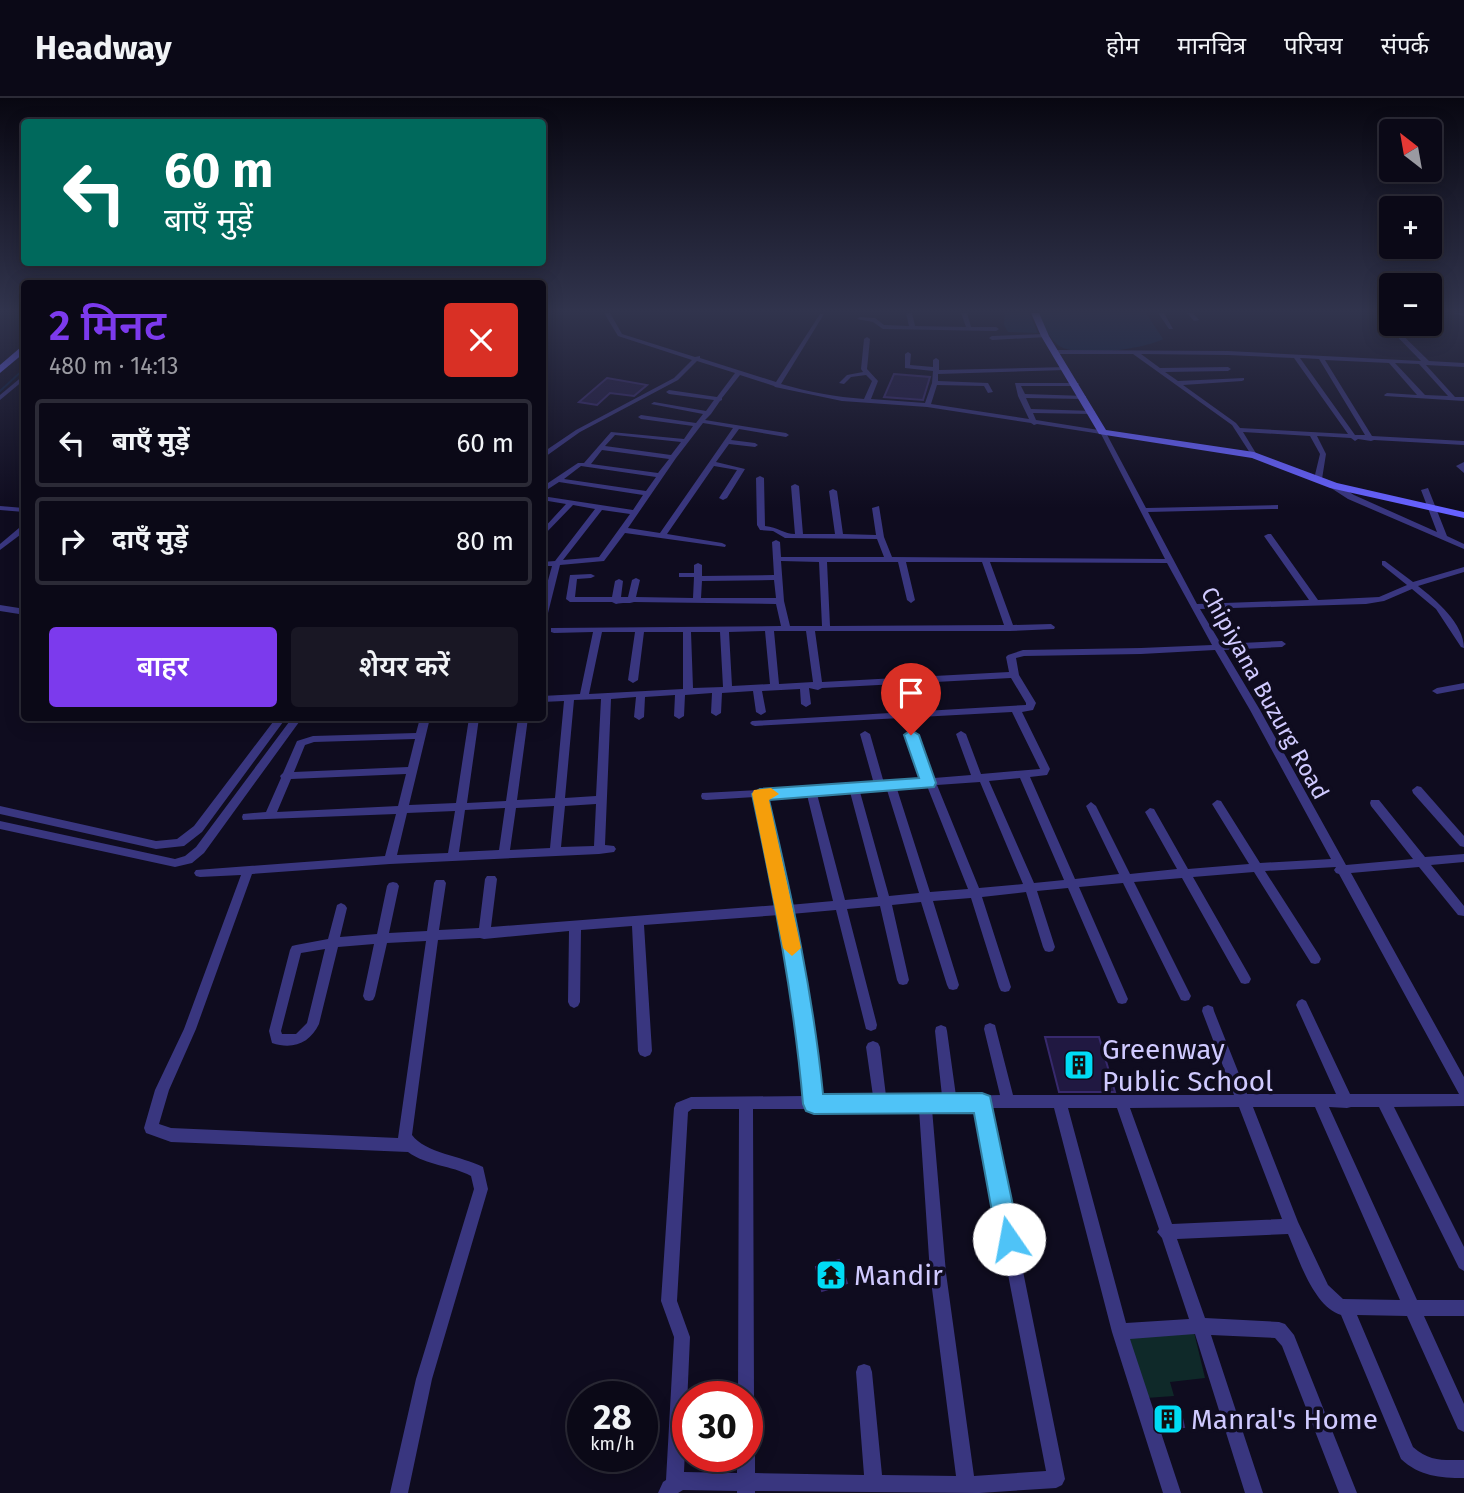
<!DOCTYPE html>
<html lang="hi">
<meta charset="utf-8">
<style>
:root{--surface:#0b0917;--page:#191724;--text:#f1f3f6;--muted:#9a9aa1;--line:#2b2a36;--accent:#7c3aed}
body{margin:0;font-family:"Fira Sans","Noto Sans Devanagari",sans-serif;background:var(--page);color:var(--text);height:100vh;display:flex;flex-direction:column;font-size:26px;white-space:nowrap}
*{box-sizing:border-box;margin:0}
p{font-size:23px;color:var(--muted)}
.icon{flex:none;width:38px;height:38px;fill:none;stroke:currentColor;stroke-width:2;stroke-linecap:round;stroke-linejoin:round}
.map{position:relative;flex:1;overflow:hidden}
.side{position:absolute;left:21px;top:182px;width:525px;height:441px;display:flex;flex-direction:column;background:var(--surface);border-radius:7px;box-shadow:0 4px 18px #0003,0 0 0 2px var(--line)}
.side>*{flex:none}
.hud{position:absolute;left:21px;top:21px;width:525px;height:147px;border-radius:7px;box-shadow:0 4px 18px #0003,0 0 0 2px var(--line);background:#00695c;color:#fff;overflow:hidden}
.needle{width:46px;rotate:329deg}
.fabs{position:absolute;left:1379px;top:21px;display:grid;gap:14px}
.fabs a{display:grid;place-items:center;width:63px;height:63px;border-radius:7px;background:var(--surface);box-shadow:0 4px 18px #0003,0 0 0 2px var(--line);font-size:35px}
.speed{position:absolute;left:567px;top:1283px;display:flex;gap:14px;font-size:35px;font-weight:700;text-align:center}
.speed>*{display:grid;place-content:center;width:91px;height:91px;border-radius:50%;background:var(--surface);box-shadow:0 4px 18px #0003,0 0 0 2px var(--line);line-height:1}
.speed small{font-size:18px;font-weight:400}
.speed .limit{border:10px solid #d22;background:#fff;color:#111}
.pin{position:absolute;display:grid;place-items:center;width:60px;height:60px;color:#fff;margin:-72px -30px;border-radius:50% 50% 50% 0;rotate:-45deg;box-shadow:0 0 7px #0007}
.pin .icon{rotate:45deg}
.me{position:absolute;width:77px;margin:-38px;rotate:348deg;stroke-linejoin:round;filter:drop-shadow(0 0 5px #0008)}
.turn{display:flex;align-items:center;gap:24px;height:147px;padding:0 28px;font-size:32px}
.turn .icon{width:91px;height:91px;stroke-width:2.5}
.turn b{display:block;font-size:49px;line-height:60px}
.round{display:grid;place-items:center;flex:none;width:74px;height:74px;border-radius:7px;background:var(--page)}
.headline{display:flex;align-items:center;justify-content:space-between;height:119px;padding:0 28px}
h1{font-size:42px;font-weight:600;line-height:52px;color:var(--accent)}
.primary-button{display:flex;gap:14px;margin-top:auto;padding:14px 28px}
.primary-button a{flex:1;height:80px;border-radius:7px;background:var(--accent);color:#fff;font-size:28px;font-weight:600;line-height:80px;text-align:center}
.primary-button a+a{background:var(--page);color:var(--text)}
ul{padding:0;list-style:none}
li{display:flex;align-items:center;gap:21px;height:88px;margin:0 14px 10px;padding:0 14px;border:4px solid var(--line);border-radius:7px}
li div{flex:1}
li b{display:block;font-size:26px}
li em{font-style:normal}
header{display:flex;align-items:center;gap:42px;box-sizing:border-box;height:98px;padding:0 35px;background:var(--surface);border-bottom:2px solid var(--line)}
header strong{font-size:33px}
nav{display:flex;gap:38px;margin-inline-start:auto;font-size:24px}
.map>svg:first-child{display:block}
.green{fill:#0f2929}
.water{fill:#0a1e40}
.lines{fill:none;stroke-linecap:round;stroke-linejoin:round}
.stream{stroke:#0a1e40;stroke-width:2}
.building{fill:#201841;stroke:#37296d;stroke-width:2}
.street{fill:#39367f;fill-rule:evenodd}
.secondary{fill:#6661ff;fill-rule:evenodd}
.route{fill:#4fc3f7;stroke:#337fa1;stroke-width:2}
.slow{fill:#f59e0b}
.labels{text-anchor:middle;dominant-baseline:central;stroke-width:7;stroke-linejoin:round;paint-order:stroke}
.street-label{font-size:23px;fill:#d0caff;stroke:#0f0c1f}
.near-poi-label{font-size:28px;fill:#d0caff;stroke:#0f0c1f;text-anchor:start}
</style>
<header>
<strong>Headway</strong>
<nav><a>होम</a><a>मानचित्र</a><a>परिचय</a><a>संपर्क</a></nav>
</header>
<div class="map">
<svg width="1464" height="1395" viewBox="0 0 1464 1395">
<rect width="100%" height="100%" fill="#0f0c1f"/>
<polygon class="green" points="1194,1234 1205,1280 1170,1284 1174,1298 1146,1300 1125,1239"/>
<g class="water">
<polygon points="1005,215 1029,215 1038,235 1008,234 1004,227"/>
<path d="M1038 215H1146L1163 241C1145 251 1075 261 1058 247 1048 239 1043 226 1038 215Z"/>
</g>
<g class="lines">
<polyline class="stream" points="0,293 24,271"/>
</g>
<g class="building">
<polygon points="894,276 930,279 923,302 884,299"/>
<polygon points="607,280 647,287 634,298 610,295 597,307 579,304"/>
<polygon points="1045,939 1099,939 1115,994 1059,994"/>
<polygon points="839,1162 847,1185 822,1193 816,1169"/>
<polygon points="1180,1311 1184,1329 1162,1329 1157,1313"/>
</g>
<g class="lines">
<g class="street">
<path d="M604 215H610L622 236 695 259 700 258V260L776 284 820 216H824L781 286C809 294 836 299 864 301L872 283 866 277 851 279 844 286 839 285 847 277 863 274 861 271 864 241 867 239 870 241 867 271 878 283 871 301 925 305 932 285 933 273 905 270V256L908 254 911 256 910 267 933 269V262L936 260 939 262V272L1067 269V271L1065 272 938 276V283L988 285 993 294 988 295 984 288 937 287 931 306 1029 321 1018 298 1015 285H1078L1079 286 1076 288H1021L1025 296 1086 298V300L1084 301 1026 300 1031 311 1094 313 1095 314 1092 316 1033 315 1036 322 1105 333 1146 410 1278 407V411H1275L1148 414 1197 506 1309 502 1264 438 1268 436H1271L1318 502 1379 499 1407 487 1382 467V463H1385L1413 484 1464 469V474L1418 488C1436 502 1464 526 1464 550L1461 549 1436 511 1412 491 1384 503 1366 506 1200 511 1221 546 1282 543 1286 546 1282 549 1224 552 1260 612 1346 767 1413 761 1371 708 1370 705 1371 702H1379L1425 759 1464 756V764L1431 767 1464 808V818L1458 817 1419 769 1351 775 1464 979V1008L1394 1009 1464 1149V1173L1459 1170 1379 1009H1351L1347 1010 1329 1009 1417 1202H1464V1218H1424L1464 1306V1334L1458 1331 1407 1218 1357 1217 1413 1349C1430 1364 1443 1362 1464 1362V1380C1440 1380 1419 1378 1401 1361L1341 1217C1313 1208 1299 1161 1288 1136L1177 1141 1205 1220 1279 1224 1285 1226 1294 1237 1357 1395H1339L1282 1248 1275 1240 1211 1237 1263 1395H1245L1195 1236 1130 1241 1181 1395H1163L1112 1234 1054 1010H990L1065 1381 1062 1387 1056 1390 979 1395 755 1393V1395H737V1393L683 1392 678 1395H658L663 1384 666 1382 674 1239 661 1203 674 1010 676 1005 691 999 806 998 798 928 780 817 644 827 652 953 650 957 645 959 640 957 638 953 632 828 581 832 580 904 578 908 574 910 570 908 568 904 569 833 484 841 480 840 438 842 412 1037C425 1055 462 1058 483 1069L488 1091 432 1281 408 1395H390L416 1281 474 1091 471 1078C451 1067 427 1068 408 1054L171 1044 146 1035 144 1030 155 992 184 931 241 777 200 779 196 778 194 775 196 772 385 758 396 716 243 722 242 719 243 716 266 714 281 680 280 678 283 675 297 643 313 638 416 635 420 620H430L409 707 456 705 469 620H479L467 705 506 703 518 620H528L517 702 555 700 564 603 542 604V598L580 596 593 534 554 535 551 534V530L781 528 776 506 634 504C629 506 622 504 616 506L612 504H570L566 501 570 477 591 476 595 478 591 480 577 481 575 499H612L615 483 619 481 623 483 621 499H628L632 482 636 480 640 482 636 499 693 500 694 479H679V475H694V467L698 465 702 467V478L774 477 772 444 776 442 780 444 781 459H884L877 441 785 440 773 433 760 432 757 427 756 380 760 378 764 380 765 428C778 429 784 436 795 436L791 388 795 386 799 388 803 436H835L829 393 833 391 837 393 843 436 876 437 872 410 879 408 884 439 892 459 1165 461 1101 336 1037 326 1034 327 1031 325 927 309 842 303 775 289 774 288 740 277 722 300V302L720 303 711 316 705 322 786 335 789 337 786 339 739 331 731 342 755 345 758 347 755 349 729 346 716 364 745 371 727 400 723 402 719 400 737 372 714 368 667 436 722 445 726 447 725 449 625 435 604 463 560 467 547 519 542 521V504L552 468H542V464L555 463 595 411 573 407 542 439V432L566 406 542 402V398L633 412 643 397 559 384 542 395V389L578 365H584L611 334 684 341 693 328 641 321 638 319 641 317 696 325 703 316 651 306 654 304 706 313 714 302 669 296 666 294 669 292 717 299 735 275 697 263 678 282 580 334 542 361V355L576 332 674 280 692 262 618 238ZM703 325 733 330 660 435 628 430 676 360ZM615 337 681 344 671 357 605 348ZM602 352 669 361 658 375 591 366ZM581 368 656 379 646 393 564 381ZM602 412 630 416 599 459 563 462ZM781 463 819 464 822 528H790L784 503ZM827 464H898L907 502 911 505 915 502 906 464H982L1004 527 830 528ZM990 464 1167 465 1212 547 1141 550 1023 552 1008 557 1006 559 1009 574 822 584 815 533H1010L1054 531 1055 529 1051 526 1013 527ZM774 482 776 500H701L702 483ZM765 533 770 586 732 588 729 534ZM774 533H806L813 584 779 586ZM602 534H635L628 582 633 585 638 582 644 534H683V591L589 596ZM691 534H720L723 589 693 590ZM1215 552 1250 612 1331 761 1260 765 1221 703 1217 702 1212 706 1249 766 1188 771 1154 711 1150 710 1145 714 1177 771 1130 776 1096 708 1091 704 1086 708 1119 776 1075 781 1030 679 1047 677 1050 671 1022 614 1033 612 1036 605 1019 577 1016 560 1024 558 1141 556ZM1011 580 1026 605V607L752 623 750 625 752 627 755 628 1012 614 1040 671 981 676 966 636 961 633 956 636 971 677 934 680 916 637 911 634 906 637 924 681 884 685 870 636 865 633 860 636 874 686 702 695 701 698 702 701 706 702 755 699 778 807 491 829 497 781 495 778H487L485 781 479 830 439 832 446 785 444 782H436L434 785 427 833 389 835 399 788 397 785 393 784 389 785 387 788 377 836 340 839 347 810 345 807 341 805 337 807 328 841 296 847 292 848 290 852 269 933 272 945C293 952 310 945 319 926L338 849 374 846 363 898 365 902 369 903 373 902 375 898 387 845 426 843 398 1040 171 1030 159 1026 169 992 196 931 252 776 390 766 599 756 614 754 616 751 614 748 605 747 611 601 636 599 634 619 639 622 644 619 645 599 675 597 674 618 679 621 684 618 685 597 712 595 711 615 716 618 721 615 722 595 753 593 756 614 761 617 766 614 762 593 800 591 801 606 806 609 811 606 809 590 818 592 822 590ZM601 601 596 698 565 700 574 602ZM415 641 408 669 294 674 305 647 314 644ZM406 676 398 708 277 714 291 681ZM1020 680 1064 782 1034 785 989 683ZM980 684 1023 786 979 790 937 687ZM927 688 968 791 930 794 897 691ZM887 692 919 795 889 798 860 694ZM850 694 878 799 845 802 817 696ZM807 697 833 803 789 807 766 699ZM596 706 594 748 561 749 565 708ZM554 708 550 750 510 752 516 710ZM505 710 499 752 459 754 465 712ZM455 713 448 755 397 757 407 715ZM1336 769 1334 772 1336 775 1339 776 1459 996H1350L1306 903 1302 901 1298 903 1296 907 1336 996H1247L1214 913 1213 909 1208 907 1203 909 1202 913 1234 997H1013L996 931 995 927 990 925 985 927 984 931 1000 997 956 998 947 933 946 929 941 927 936 929 935 933 942 998H886L880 949 878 945 873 943 868 945 866 949 873 998H820L811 928 791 816 836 812 865 927 866 931 871 933 876 931 877 927 847 811 880 808 897 882 899 886 903 887 907 886 909 882 892 807 921 804 947 887 949 891 953 892 957 891 959 887 933 803 971 800 999 889 1001 893 1005 894 1009 893 1011 889 982 799 1026 794 1043 849 1045 853 1049 854 1053 853 1055 849 1037 793 1068 790 1116 901 1118 905 1122 906 1126 905 1128 901 1079 789 1123 785 1181 902 1185 903 1189 902 1191 898 1134 784 1182 780 1241 885 1245 886 1249 885 1251 881 1249 877 1193 779 1254 774 1311 865 1315 866 1319 865 1321 861 1319 857 1265 773ZM325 851 307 925 296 936H282L281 933 301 855ZM1239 1009 1282 1121 1172 1126 1130 1010ZM1253 1009H1315L1400 1202 1343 1201 1328 1187 1298 1124ZM1068 1010H1117L1159 1131 1157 1134 1162 1140 1189 1221 1126 1225ZM692 1011H739L738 1298H747V1306L752 1304 754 1298 753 1011H919L930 1175 956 1378 882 1377 872 1274 870 1268 864 1266 858 1268 856 1274 864 1377 755 1375V1358L752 1352 747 1350V1358H737V1375L684 1374 690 1239 677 1203 688 1014ZM932 1011H976L1046 1373 974 1378 946 1175Z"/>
<polygon points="906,215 912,215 915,228 966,229 961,215 967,215 971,229 996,229 999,231 996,233 883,231 873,224 857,221 860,219 875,220 884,227 909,228"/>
<polygon points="1158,215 1164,215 1173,231 1169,231"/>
<polygon points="1187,215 1193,215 1199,222 1194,223"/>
<polygon points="1453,215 1464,215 1464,218"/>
<path d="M1379 218H1383L1429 263 1464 265V269L1426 267 1455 299H1464V303L1385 298 1384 297 1387 295 1417 297 1389 265 1325 262 1372 338 1464 343V347L1374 342 1371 343 1358 341 1355 343 1351 340 1317 338 1326 356 1322 381 1318 383 1314 381 1320 356 1310 338 1243 334 1257 357 1252 358 1232 327 1133 256H1055L1052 254 1055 252 1228 253 1421 263 1379 220ZM1141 256 1228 257 1294 260 1348 336 1240 330 1236 325 1183 287 1242 283 1244 282V280L1178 283 1165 274 1228 273 1231 271 1228 269 1160 270ZM1300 260 1319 261 1365 337H1355ZM1395 265 1419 266 1448 298 1425 297Z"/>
<polygon points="1045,236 1047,237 1047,239 992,242 989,240 992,238"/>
<polygon points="24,277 24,282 0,302 0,297"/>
<polygon points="1464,364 1464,375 1456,368"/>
<polygon points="1331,386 1337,386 1354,397 1437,434 1421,392 1428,390 1447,438 1464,446 1464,451 1348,401 1331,390"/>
<polygon points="0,408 24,410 24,414 0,412"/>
<polygon points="19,430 24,430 24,434 0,452 0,446"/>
<polygon points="0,507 19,510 23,513 19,516 0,513"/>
<polygon points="1464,585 1464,591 1437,596 1432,593 1437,590"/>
<polygon points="276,620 286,620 202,734 184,748 156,751 0,716 0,708 156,743 177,741 194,728"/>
<polygon points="292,620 302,620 204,755 192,765 175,769 0,731 0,723 175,761 185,758 196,749"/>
<polygon points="1417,688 1421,689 1464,738 1464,749 1460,748 1413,695 1412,692"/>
</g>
<g class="secondary">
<polygon points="1031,215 1039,215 1049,238 1106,332 1254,354 1337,385 1464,414 1464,420 1330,390 1252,360 1099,336 1041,238"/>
<polygon points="21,249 24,249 24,255 0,275 0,267"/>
</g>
</g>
<linearGradient id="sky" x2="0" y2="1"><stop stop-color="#080711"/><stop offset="0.52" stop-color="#31344d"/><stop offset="1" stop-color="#31344d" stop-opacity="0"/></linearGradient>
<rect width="1464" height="410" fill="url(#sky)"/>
<path class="route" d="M911 632 919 637 936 685 934 689 769 702C792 799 813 896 823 996L982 995 990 998 1020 1141 1017 1149 1009 1152 1001 1149 997 1141 974 1015 814 1016 806 1013 803 1006C794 901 774 799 752 696L760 691 919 680 904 637Z"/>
<polygon class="slow" points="771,690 779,696 769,702 801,850 792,858 783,850 752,696 754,692"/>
<defs>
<g id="building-square" transform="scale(1.575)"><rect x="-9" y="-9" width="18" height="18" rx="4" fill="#00dcf5" stroke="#0f0c1f"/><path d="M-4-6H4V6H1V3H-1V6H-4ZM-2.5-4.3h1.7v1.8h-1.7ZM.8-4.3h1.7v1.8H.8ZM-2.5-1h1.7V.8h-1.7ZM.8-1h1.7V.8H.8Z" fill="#111"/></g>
<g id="temple-square" transform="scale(1.575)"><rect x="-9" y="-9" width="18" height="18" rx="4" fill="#00dcf5" stroke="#0f0c1f"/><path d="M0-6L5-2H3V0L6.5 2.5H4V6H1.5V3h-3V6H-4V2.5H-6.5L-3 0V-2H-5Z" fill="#111"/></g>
</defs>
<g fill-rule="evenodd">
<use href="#building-square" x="1079" y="967"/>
<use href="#temple-square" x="831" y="1177"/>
<use href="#building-square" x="1168" y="1321"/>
</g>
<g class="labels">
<g class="street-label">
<text transform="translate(1265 595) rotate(61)">Chipiyana Buzurg Road</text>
</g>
<g class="near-poi-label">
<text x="1102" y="951">Greenway<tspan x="1102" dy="32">Public School</tspan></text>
<text x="854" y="1177">Mandir</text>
<text x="1191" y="1321">Manral's Home</text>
</g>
</g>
</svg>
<div class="fabs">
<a><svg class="needle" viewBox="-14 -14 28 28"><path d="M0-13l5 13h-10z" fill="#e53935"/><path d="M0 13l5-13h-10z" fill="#9a9aa1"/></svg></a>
<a>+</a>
<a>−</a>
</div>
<div class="speed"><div>28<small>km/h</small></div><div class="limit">30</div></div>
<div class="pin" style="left:911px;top:637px;background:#d93025"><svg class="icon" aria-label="arrive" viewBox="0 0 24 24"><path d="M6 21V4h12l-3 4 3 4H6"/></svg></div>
<svg class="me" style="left:1009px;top:1141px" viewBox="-20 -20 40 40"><circle r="19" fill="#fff"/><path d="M0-13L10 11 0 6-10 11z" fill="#4fc3f7"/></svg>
<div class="hud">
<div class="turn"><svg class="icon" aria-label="left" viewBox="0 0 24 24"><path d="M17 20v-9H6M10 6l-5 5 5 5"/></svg><div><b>60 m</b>बाएँ मुड़ें</div></div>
</div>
<section class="side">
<div class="headline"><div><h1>2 मिनट</h1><p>480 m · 14:13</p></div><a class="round" style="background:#d93025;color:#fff"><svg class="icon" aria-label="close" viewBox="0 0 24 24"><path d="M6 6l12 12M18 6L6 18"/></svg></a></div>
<ul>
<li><svg class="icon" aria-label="left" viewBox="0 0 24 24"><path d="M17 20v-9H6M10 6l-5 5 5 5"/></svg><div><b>बाएँ मुड़ें</b></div><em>60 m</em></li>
<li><svg class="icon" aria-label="right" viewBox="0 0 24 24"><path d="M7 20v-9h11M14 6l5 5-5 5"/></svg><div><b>दाएँ मुड़ें</b></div><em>80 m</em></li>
</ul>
<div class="primary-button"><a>बाहर</a><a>शेयर करें</a></div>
</section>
</div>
